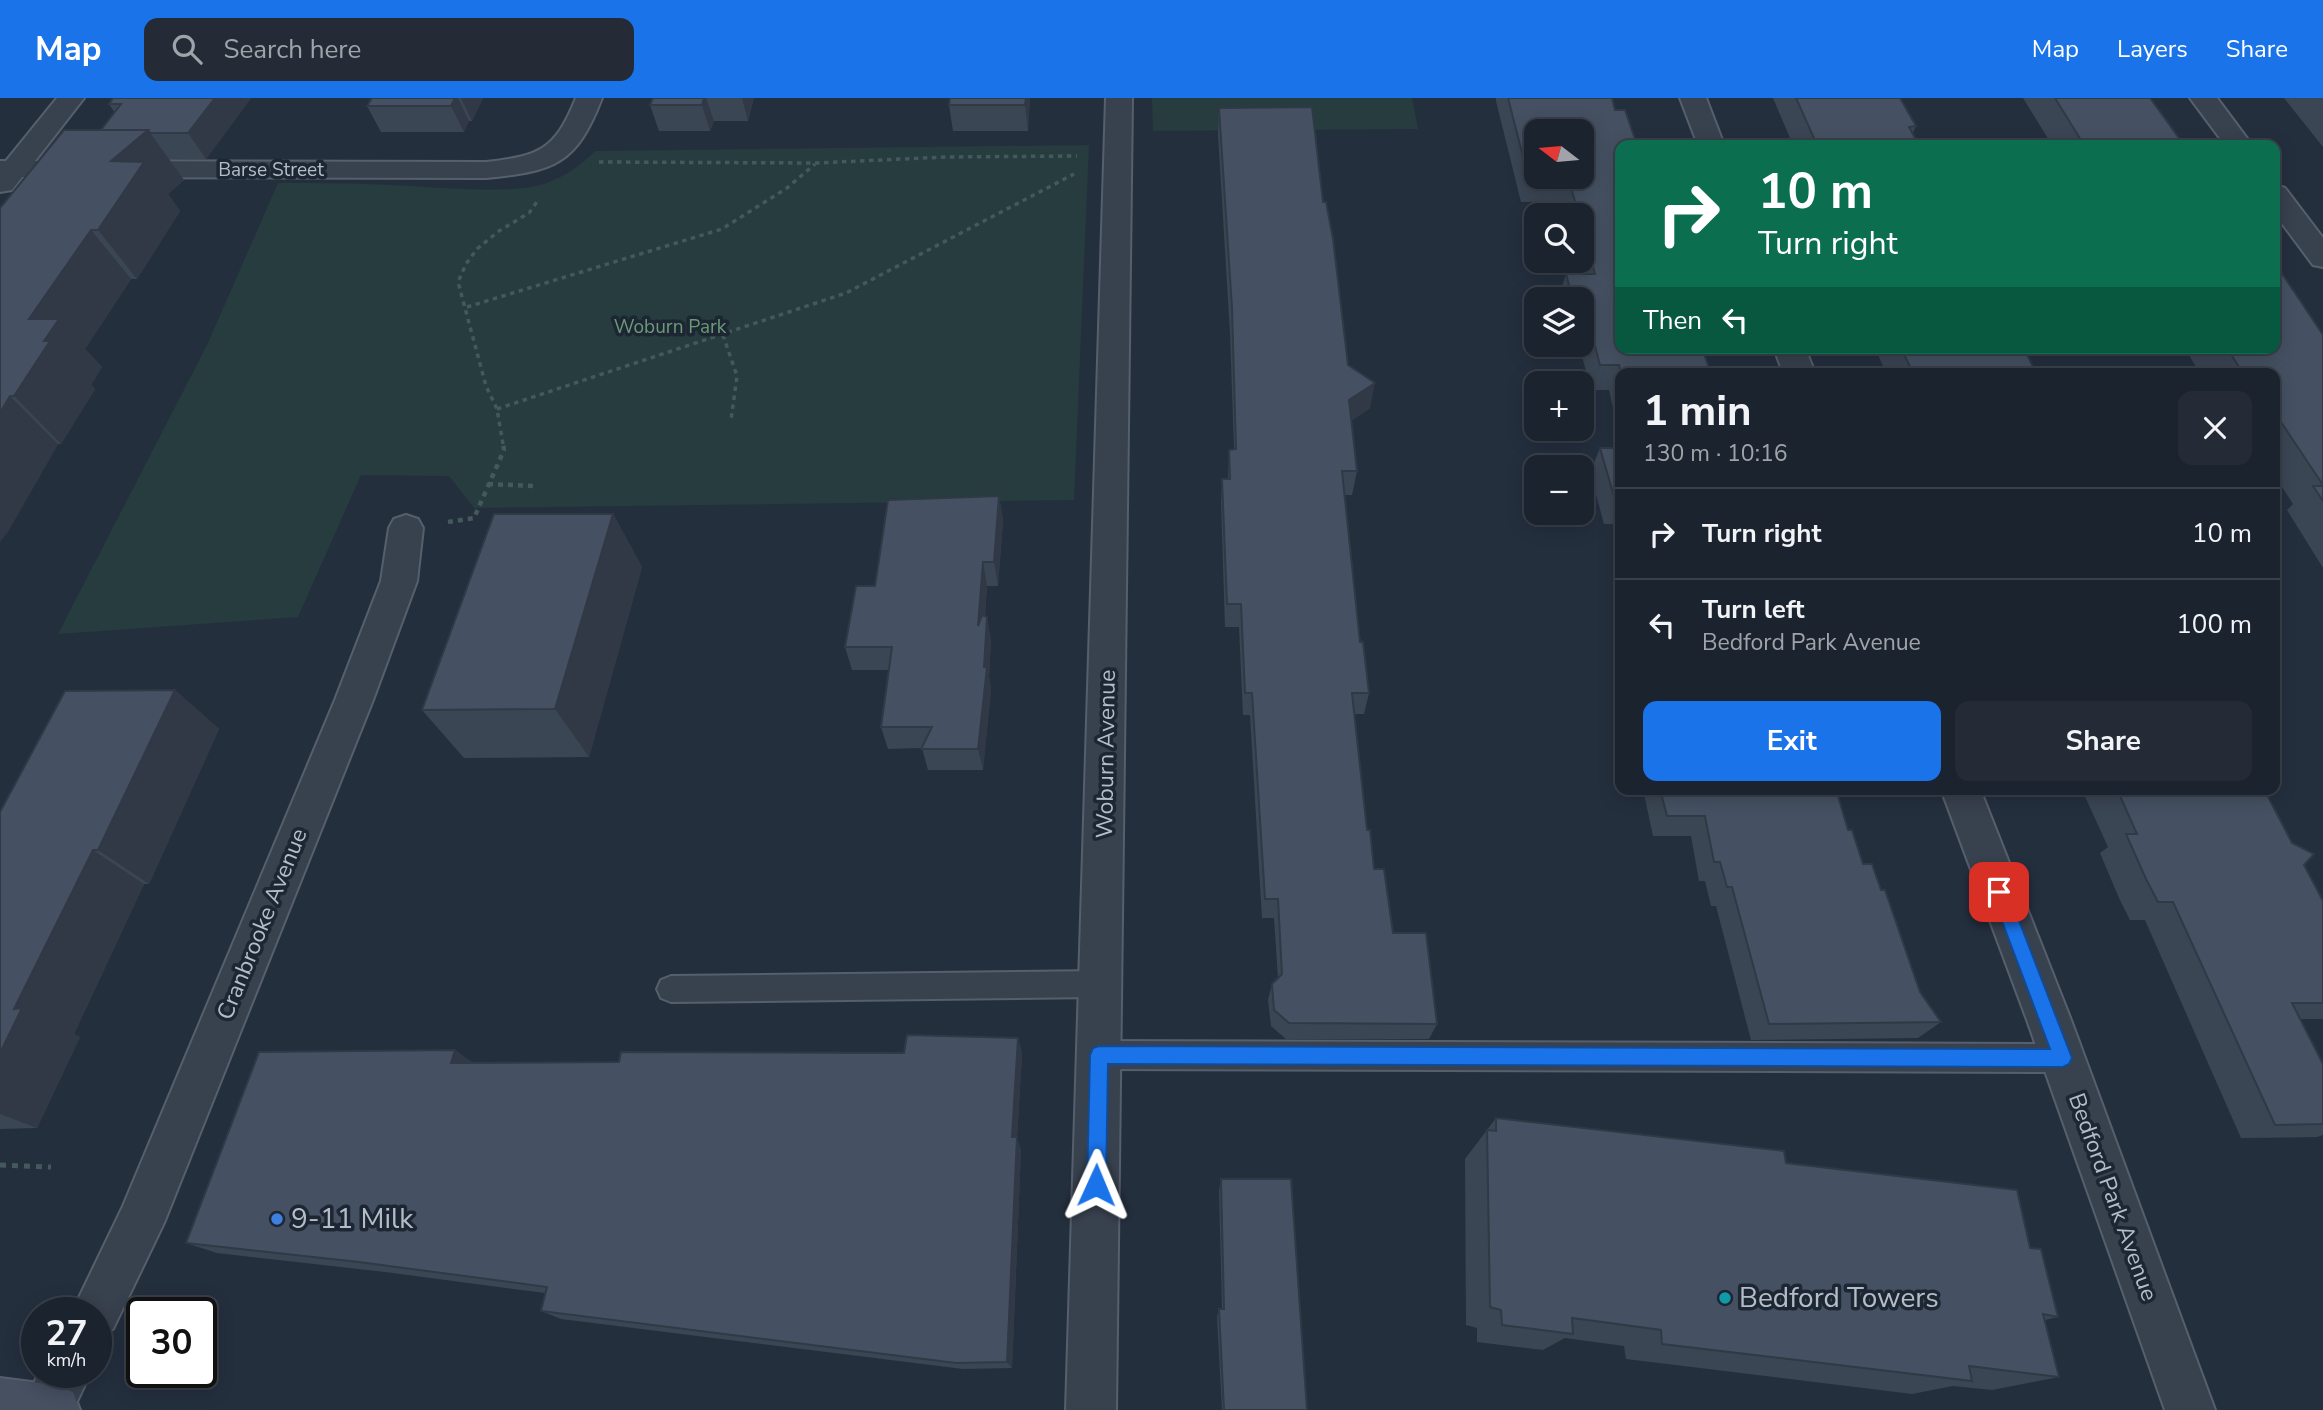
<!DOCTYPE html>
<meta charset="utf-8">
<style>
:root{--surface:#1b232e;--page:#242b36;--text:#f1f3f6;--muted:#a0a4aa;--line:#39404a;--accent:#1a73e8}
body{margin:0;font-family:"Nunito Sans",sans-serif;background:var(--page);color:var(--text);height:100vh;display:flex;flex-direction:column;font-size:26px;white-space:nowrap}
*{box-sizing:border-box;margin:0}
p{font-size:23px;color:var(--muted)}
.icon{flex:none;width:38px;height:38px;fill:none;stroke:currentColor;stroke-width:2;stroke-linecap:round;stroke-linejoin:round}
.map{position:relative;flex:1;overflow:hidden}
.drawer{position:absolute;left:1615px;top:270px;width:665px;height:427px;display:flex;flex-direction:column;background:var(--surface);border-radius:14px;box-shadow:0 4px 18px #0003,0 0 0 2px var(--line)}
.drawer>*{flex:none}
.top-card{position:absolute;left:1615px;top:42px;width:665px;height:214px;border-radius:14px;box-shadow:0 4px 18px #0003,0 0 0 2px var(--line);background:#0b6e4f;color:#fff;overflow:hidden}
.needle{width:46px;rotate:286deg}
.fabs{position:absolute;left:1524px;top:21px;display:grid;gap:14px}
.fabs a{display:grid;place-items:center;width:70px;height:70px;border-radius:14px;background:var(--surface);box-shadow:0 4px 18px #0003,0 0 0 2px var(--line);font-size:35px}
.speed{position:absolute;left:21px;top:1199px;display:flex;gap:14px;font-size:35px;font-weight:700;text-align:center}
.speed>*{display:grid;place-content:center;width:91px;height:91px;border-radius:50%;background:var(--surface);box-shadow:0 4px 18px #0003,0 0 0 2px var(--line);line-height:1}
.speed small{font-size:18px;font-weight:400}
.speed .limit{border:4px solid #111;border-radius:10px;background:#fff;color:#111}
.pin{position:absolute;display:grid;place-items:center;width:60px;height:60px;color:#fff;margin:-30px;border-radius:14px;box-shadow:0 4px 10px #0006}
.me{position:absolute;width:77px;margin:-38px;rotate:1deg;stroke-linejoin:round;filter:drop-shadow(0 0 5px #0008)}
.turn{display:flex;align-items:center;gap:24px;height:147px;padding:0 28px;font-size:32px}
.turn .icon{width:91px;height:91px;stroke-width:2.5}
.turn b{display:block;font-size:49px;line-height:60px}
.then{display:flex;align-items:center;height:66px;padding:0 28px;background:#0003;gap:14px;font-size:26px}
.round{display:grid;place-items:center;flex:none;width:74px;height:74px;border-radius:14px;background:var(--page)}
.overview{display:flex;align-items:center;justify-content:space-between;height:119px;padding:0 28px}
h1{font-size:42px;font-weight:700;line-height:52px}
.action{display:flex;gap:14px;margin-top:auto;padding:14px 28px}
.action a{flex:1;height:80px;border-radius:14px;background:var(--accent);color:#fff;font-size:28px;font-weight:700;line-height:80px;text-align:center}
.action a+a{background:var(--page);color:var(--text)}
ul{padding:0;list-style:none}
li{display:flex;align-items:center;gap:21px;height:91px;padding:0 28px;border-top:2px solid var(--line)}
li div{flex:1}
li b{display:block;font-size:26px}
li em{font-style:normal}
header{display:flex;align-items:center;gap:42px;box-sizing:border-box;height:98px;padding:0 35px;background:var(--accent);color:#fff}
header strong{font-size:33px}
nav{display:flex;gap:38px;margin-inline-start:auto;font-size:24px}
.search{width:490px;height:63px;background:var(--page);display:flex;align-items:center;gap:18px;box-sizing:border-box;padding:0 24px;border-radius:14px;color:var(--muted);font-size:26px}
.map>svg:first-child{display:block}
.green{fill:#263c3f}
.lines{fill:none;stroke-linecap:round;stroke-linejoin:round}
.service-casing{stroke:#565f6c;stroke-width:4}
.minor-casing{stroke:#565f6c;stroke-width:4}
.secondary-casing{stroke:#565f6c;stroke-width:4}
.path-far2{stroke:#44595c;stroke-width:3.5;stroke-dasharray:4.5 4.5;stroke-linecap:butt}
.path-far1{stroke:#44595c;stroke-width:4.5;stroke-dasharray:5 5;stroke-linecap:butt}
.path{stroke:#44595c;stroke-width:5;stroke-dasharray:6 6;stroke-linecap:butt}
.service{fill:#38414e;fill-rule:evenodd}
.minor{fill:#38414e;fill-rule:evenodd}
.secondary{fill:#465061;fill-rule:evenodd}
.wall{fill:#3b4654;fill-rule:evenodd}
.shaded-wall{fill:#303945}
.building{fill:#455162;stroke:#303945;stroke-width:2}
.route{fill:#1a73e8;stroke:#114b97;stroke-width:2}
.shop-dot{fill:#3f7fe0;stroke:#1d2633;stroke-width:2.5}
.culture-dot{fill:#0f9aa8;stroke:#1d2633;stroke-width:2.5}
.labels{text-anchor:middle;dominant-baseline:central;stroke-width:7;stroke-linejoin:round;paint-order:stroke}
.far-street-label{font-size:19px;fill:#b4bcc9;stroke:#1d2633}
.far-park-label{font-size:19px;fill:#6b9a76;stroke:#1d2633}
.street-label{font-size:23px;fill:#b4bcc9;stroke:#1d2633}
.near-poi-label{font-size:28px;fill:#b4bcc9;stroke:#1d2633;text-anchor:start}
</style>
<header>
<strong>Map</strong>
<div class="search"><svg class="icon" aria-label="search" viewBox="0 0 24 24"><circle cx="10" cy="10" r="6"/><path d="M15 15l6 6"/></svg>Search here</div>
<nav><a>Map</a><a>Layers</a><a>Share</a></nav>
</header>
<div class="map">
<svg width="2323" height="1312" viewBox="0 0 2323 1312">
<rect width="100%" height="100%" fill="#242f3e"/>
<g class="green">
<polygon points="1152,0 1412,0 1418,31 1153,33"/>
<path d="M1089 47 1074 402 474 410 449 378 361 377 298 519 58 536 207 247 278 85C316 85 353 85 391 87 433 89 490 95 531 89 555 85 579 70 595 53Z"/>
</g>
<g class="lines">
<g class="service-casing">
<g id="service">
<polygon points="1101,873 1111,877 1115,886 1111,895 1101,899 671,904 661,900 657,891 661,882 671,878"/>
<polygon points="1099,943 2063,946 2073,950 2077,960 2073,970 2063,974 1099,971 1089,967 1085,957 1089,947"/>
</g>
</g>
<g class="minor-casing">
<g id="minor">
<path d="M57 0H84L35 63 486 64C540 58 555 52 576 0H602C576 67 555 73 486 80L22 79 12 92 0 94V63H6Z"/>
<polygon points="1106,0 1132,0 1116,1312 1066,1312"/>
<polygon points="1680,0 1706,0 1724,47 1698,47"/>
<polygon points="2190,0 2217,0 2252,47 2225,47"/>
<polygon points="2275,87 2285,90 2323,140 2323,169 2313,167 2275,116"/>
<polygon points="1774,250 1805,250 1815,275 1783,275"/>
<polygon points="406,417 418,421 423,430 417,483 373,602 164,1125 113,1231 96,1238 96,1214 72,1214 123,1108 335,602 381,483 389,430 394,421"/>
<polygon points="1941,691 1980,691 2071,922 2215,1312 2165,1312 2027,922"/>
<polygon points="39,1274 91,1274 73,1312 22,1312"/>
</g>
</g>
<g class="secondary-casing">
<polygon id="secondary" points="0,1280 55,1287 73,1294 80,1312 0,1312"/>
</g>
<g class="path-far2">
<polyline points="599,64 816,65 946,59 1077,58"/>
<polyline points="467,209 722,131 787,90 815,66"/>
<polyline points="723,237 737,278 731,322"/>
<polyline points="497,311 846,195 1074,76"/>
<polyline points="503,346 497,311 486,288 458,184 466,166 477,151 499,133 529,115 539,101"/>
</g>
<g class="path-far1">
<polyline points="488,386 535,388"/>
<polyline points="448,424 474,420 504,352 503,344"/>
</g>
<polyline class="path" points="0,1067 51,1069"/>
<use href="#service" class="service"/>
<use href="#minor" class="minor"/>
<use href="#secondary" class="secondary"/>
</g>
<g class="wall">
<polygon points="251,0 206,61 169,61 184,82 168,96 180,113 137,181 131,181 85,251 102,269 91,287 95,291 61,346 58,346 7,435 0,110 101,32 115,15 109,6"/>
<polygon points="372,0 483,0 472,23 469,23 464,34 381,34 367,8"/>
<polygon points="653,0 754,0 748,23 714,23 710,33 659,33 650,7"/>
<polygon points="1030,0 1028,33 953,33 949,7"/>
<path d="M1496 0H1612L1620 275V341L1609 292H1591L1579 247H1570H1582V201H1558L1566 176H1579L1576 163H1582V117H1564L1560 103 1521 104 1496 3ZM1536 33 1582 79H1536Z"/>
<polygon points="1773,0 1900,0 1916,28 1913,35 1919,47 1793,47"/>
<polygon points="2023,0 2150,0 2184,47 2052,47"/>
<polygon points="2284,0 2323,0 2323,49"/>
<polygon points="1219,10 1323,104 1348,267 1370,310 1351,323 1357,373 1352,397 1345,397 1360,544 1369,595 1364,616 1354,616 1367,732 1374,771 1393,835 1437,926 1429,941 1286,941 1271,928 1268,902 1272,886 1278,880 1274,820 1262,820 1250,617 1243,617 1239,529 1225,529 1221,405 1222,381 1228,381 1229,352 1234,351 1230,235 1218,36"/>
<polygon points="2323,237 2323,470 2287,412 2293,406 2275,378 2275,275 2204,275 2201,269 2196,269 2185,250 2275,250"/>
<polygon points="1875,250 2024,250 2036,275 1886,275"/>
<polygon points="1600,350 1620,350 1620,426 1604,426 1590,375"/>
<polygon points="999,398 1003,422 998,488 987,488 985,518 991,541 989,579 991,591 983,672 928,672 922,650 888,651 881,629 889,572 852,572 845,549 875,488"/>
<polygon points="613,416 642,469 589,659 464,660 422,612"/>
<polygon points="175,592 219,631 149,786 144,786 74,936 80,939 37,1030 0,1031 0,714"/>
<polygon points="1643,691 1836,691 1848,732 1863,766 1881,792 1920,894 1941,924 1918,940 1751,942 1716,808 1711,808 1705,783 1699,783 1691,738 1653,738"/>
<polygon points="2086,691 2264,691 2323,803 2323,921 2300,921 2323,966 2323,1037 2317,1039 2241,1040 2145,822 2130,822 2119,800 2100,755 2108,749 2083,694"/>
<polygon points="1018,940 1022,955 1017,1041 1021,1052 1012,1270 963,1271 561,1221 541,1213 545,1195 385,1174 217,1155 186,1145 455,952 473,965 619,964 904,955"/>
<polygon points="1496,1020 1786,1065 2030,1150 2058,1219 2045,1222 2059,1279 1992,1292 1953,1288 1912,1296 1626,1261 1624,1248 1565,1240 1543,1252 1477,1244 1477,1230 1466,1227 1465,1061"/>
<polygon points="1221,1081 1307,1312 1222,1312 1217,1219 1219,1211 1222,1211 1219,1093"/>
</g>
<g class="shaded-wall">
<polygon points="215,0 251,0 206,61 188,35"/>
<polygon points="455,0 458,0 469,23 464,34 451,8"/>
<polygon points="461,0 483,0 472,23"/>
<polygon points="704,0 706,0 714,23 710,33 702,7"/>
<polygon points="742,0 754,0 748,23"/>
<polygon points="1026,0 1030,0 1028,33 1025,7"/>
<polygon points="148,32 184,82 168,96 180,113 137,181 98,132 111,63"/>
<polygon points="91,132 131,181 85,251 102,269 91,287 95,291 61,346 14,298 29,221"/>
<polygon points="1375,285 1370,310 1345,327 1349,302"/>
<polygon points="10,298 58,346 7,435 0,444 0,315"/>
<polygon points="999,398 1003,422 998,488 994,464"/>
<polygon points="613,416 642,469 589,659 555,611"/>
<polygon points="983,464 987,488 982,551 978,528"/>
<polygon points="987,519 991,541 989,579 991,591 983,672 978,651"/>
<polygon points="175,592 219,631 149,786 98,752"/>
<polygon points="93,752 144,786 74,936 80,939 37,1030 0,1016 0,955 14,911"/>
<polygon points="1018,940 1022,955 1017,1041 1021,1052 1012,1270 1007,1264 1012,1039"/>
<polygon points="455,952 476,967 451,965"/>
</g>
<g class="building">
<polygon points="113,0 215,0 188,35 150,35 148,32 101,32 121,6 109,6"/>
<polygon points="372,0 455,0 451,8 367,8"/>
<polygon points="653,0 704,0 702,7 650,7"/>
<polygon points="950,0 1026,0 1025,7 949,7"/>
<polygon points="1508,0 1612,0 1615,12 1625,12 1637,47 1620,47 1620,250 1702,250 1711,275 1621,275 1619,267 1600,267 1588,222 1582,222 1582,201 1573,201 1566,176 1595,176 1582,129 1582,117 1579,117 1568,79 1582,79 1582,33 1536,33 1536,78 1528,78"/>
<polygon points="1796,0 1900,0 1916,28 1909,29 1919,47 1817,47"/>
<polygon points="2055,0 2150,0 2184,47 2084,47"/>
<polygon points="1312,9 1323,104 1326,104 1333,141 1348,267 1375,285 1349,302 1357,373 1342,373 1360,544 1363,544 1369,595 1352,595 1367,732 1370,732 1374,771 1384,771 1393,835 1426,835 1437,926 1289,925 1274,912 1272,886 1282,876 1278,801 1265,801 1252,595 1245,595 1241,506 1227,506 1222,381 1230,381 1229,352 1236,351 1232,210 1219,10"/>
<polygon points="64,32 148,32 111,63 144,64 98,132 91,132 29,221 59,221 44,243 50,243 14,298 10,298 0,315 0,110"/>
<polygon points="2275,165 2323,237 2323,387 2275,315 2275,275 2243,275 2227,250 2275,250"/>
<polygon points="1901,250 2024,250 2036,275 1913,275"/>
<polygon points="1600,350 1620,350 1620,402 1615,402"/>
<polygon points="2313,388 2323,388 2323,403"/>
<polygon points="999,398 994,464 983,464 978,528 982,517 987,519 984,569 987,569 978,651 921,651 932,629 881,629 892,549 845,549 856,488 875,488 888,402"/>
<polygon points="494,416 613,416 555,611 422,612"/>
<polygon points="175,592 98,752 93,752 14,911 22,910 0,955 0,714 65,593"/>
<polygon points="1660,691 1836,691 1848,732 1852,732 1863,766 1872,766 1881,792 1885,792 1920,894 1941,924 1769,926 1732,789 1727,789 1720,764 1714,764 1705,718 1667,718"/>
<polygon points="2117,691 2264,691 2292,745 2314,756 2304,767 2323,803 2323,905 2292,905 2323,966 2323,1026 2275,1027 2173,804 2158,804 2146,781 2126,736 2137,736"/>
<polygon points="907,937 1018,940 1012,1039 1017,1039 1007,1264 956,1265 541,1213 547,1189 359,1164 186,1145 259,954 455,952 451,965 619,964 621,954 904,955"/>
<polygon points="1496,1020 1784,1053 1786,1065 2017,1092 2030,1150 2041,1151 2058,1219 2043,1216 2059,1279 1969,1268 1972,1283 1662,1246 1661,1232 1572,1220 1573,1236 1502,1227 1501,1212 1490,1209 1487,1032 1496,1033"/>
<polygon points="1221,1081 1291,1081 1307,1312 1224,1312 1219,1211 1224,1211"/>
</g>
<polygon class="route" points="1999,786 2005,788 2008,794 2072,960 2069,966 2063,969 1108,966 1106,1087 1103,1093 1096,1096 1090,1093 1087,1087 1090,957 1093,950 1099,948 2050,951 1991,794 1993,788"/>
<circle class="shop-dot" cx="277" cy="1121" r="7"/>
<circle class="culture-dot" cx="1725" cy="1200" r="7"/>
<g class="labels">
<g class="far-street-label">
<text x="271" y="72">Barse Street</text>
</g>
<g class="far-park-label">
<text x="670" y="229">Woburn Park</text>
</g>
<g class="street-label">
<text transform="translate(1106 656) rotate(-89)">Woburn Avenue</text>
<text transform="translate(262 826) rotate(-68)">Cranbrooke Avenue</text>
<text transform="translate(2113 1099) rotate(70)">Bedford Park Avenue</text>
</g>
<g class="near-poi-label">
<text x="291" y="1121">9-11 Milk</text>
<text x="1739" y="1200">Bedford Towers</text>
</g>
</g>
</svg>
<div class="fabs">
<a><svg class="needle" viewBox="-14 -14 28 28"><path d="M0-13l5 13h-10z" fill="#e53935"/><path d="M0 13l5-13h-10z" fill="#a0a4aa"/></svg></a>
<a><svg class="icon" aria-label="search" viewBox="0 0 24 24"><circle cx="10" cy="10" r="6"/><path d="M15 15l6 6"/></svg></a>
<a><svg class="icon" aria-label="layers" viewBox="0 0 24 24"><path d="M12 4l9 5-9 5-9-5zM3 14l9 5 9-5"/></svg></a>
<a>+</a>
<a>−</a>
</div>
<div class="speed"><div>27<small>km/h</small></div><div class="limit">30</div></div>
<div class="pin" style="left:1999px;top:794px;background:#d93025"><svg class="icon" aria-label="arrive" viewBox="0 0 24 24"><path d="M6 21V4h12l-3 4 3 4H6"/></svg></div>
<svg class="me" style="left:1096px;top:1087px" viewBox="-20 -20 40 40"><path d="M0-17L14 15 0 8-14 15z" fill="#1a73e8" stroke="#fff" stroke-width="4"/></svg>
<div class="top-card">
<div class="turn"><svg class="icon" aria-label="right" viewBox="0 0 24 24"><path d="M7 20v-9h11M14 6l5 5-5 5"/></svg><div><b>10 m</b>Turn right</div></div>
<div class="then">Then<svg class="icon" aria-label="left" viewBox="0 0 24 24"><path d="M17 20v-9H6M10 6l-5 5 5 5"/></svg></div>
</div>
<section class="drawer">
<div class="overview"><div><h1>1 min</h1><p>130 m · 10:16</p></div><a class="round"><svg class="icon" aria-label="close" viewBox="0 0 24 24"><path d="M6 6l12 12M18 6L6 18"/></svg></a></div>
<ul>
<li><svg class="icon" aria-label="right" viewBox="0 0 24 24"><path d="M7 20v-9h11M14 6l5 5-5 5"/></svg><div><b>Turn right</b></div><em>10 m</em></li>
<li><svg class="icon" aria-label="left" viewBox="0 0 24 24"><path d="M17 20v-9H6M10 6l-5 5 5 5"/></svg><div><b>Turn left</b><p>Bedford Park Avenue</p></div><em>100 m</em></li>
</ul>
<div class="action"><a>Exit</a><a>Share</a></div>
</section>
</div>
